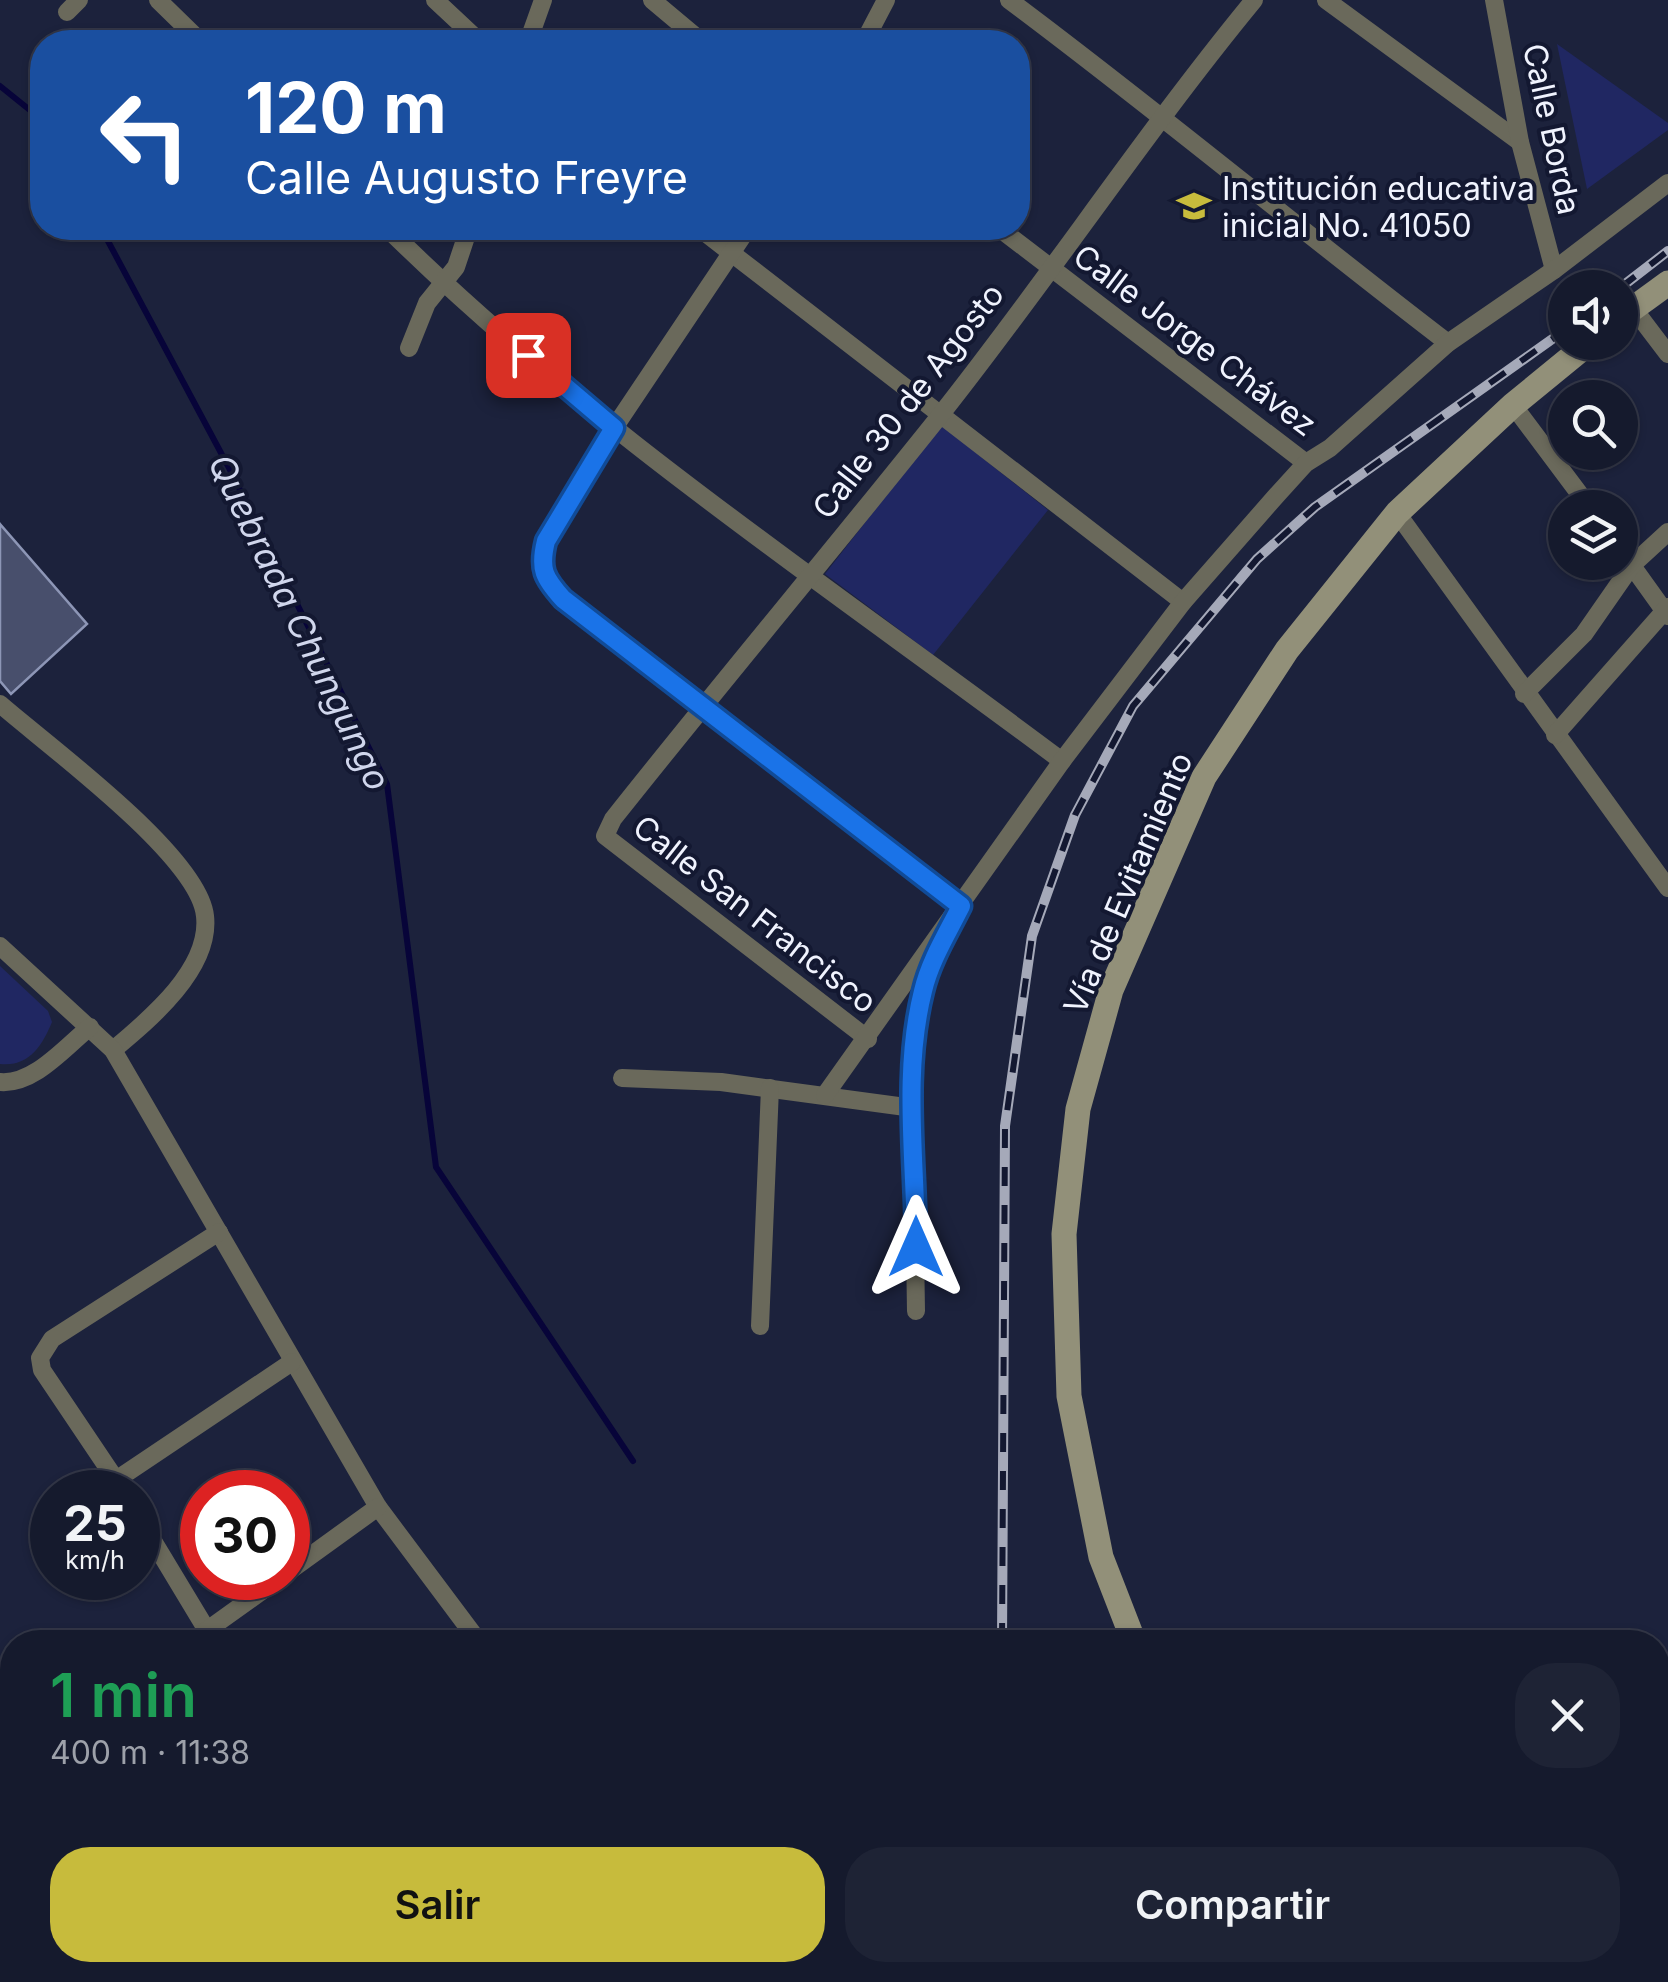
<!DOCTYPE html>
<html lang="es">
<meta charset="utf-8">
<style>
:root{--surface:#151a2d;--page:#1e2335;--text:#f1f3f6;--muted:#9da1aa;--line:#343849;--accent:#c7bb3c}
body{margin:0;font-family:Inter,sans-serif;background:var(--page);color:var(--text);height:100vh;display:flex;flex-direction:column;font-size:38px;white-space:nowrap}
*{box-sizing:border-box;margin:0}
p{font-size:32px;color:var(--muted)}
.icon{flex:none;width:55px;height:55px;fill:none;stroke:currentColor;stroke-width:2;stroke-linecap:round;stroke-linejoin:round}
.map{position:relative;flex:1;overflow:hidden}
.panel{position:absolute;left:0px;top:1630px;width:1670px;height:352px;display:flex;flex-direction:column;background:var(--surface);border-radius:40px 40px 0 0;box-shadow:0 2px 8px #0004,0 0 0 2px var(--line)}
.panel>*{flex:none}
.guide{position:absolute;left:30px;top:30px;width:1000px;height:210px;border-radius:40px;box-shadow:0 2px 8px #0004,0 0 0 2px var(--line);background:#1a4fa0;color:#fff;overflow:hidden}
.buttons{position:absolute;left:1548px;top:270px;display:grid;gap:20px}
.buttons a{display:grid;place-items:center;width:90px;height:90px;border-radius:50%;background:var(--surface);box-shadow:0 2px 8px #0004,0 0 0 2px var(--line);font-size:50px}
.speed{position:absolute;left:30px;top:1470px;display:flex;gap:20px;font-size:50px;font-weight:700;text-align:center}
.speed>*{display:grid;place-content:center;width:130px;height:130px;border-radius:50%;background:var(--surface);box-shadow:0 2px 8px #0004,0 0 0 2px var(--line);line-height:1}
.speed small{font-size:25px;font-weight:400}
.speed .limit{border:15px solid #d22;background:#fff;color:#111}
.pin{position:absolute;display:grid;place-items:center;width:85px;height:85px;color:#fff;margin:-42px;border-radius:20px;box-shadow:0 5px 15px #0006}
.me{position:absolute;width:110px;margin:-55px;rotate:0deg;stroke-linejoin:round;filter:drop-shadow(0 0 8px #0008)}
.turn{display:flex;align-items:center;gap:35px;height:210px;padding:0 50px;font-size:45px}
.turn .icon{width:130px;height:130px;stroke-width:2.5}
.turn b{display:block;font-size:70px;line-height:85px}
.round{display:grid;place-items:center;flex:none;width:105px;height:105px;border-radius:40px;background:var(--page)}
.headline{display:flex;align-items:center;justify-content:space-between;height:170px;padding:0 50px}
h1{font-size:60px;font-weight:600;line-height:75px;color:#1e9e55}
.button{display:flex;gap:20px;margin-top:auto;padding:20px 50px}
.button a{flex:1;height:115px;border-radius:40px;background:var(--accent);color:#111;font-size:40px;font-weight:600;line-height:115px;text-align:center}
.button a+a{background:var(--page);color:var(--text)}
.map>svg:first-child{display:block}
.green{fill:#202762}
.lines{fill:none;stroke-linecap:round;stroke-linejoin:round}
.stream{stroke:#070439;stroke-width:6}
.building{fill:#484f6c;stroke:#8d96b6;stroke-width:2.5}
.street{stroke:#6a695b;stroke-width:18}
.secondary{stroke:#929079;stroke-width:25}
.rail-casing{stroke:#a5a9b9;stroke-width:10}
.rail{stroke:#131831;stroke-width:6;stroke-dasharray:19;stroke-linecap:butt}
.route-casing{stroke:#114b97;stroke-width:25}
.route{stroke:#1a73e8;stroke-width:18}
.labels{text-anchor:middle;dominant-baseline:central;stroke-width:8;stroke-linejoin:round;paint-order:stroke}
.street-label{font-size:32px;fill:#f0f3fe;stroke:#131831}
.poi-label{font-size:32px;fill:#f0f3fe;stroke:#131831;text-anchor:start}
.water-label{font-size:35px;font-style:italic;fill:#d0d6ec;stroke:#131831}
</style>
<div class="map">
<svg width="1668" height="1982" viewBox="0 0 1668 1982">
<rect width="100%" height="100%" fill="#1c223c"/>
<g class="green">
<polygon points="1557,44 1668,123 1668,130 1587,189"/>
<polygon points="941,425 1048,510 933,655 825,574"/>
<path d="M0 966 48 1011 52 1022C42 1046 29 1067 0 1064Z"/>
</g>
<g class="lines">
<g class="stream">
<polyline points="0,86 36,115 42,125"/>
<polyline points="101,228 228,466 387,784 436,1167 633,1461"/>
</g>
</g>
<polygon class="building" points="0,524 87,624 11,694 0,681"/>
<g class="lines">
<g class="street">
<polyline points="158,0 201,42"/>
<polyline points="435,0 480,42"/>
<polyline points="652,0 702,42"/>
<path d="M1009 0C1158 111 1300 230 1448 343"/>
<polyline points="1326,0 1520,142"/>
<polyline points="1494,0 1520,142 1554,270"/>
<polyline points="67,12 79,0"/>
<polyline points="528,42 543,0"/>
<polyline points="864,42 886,0"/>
<path d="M387 228C590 429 834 590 1062 761"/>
<polyline points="699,228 1183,602"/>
<path d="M748 228 614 428 546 541C539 569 544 578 563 599L961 906"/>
<polyline points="999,228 1306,463"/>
<polyline points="1633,308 1668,354"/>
<polyline points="409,348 427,303 456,267 469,228"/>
<polyline points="1513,405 1590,508"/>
<polyline points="1397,513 1668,888"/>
<polyline points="1620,549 1668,616"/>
<polyline points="1524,694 1584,634 1632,565 1668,532"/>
<path d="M0 704C48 746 199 856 205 916 211 969 149 1020 113 1050"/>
<polyline points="1555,735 1668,607"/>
<polyline points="0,946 113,1050 378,1507 479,1642"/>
<path d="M868 1039 605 836 613 819C720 684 831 552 938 418 1047 281 1143 135 1254 0"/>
<polyline points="622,1078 721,1082 913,1108"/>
<path d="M0 1082C34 1085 65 1047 90 1027"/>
<polyline points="825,1095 1062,761 1183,602 1276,496 1306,463 1330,448 1448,343 1554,270 1668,183"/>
<polyline points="916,1311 912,1058 923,989 938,951"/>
<polyline points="760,1326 770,1088"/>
<polyline points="116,1480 292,1362"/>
<polyline points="124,1492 42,1370 40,1358 52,1339 219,1232"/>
<polyline points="138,1516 214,1642"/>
<polyline points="288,1572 378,1507"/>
<polyline points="206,1631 280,1578"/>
<polyline points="672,1970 677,1982"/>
<polyline points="1140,1970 1165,1982"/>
</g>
<g class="secondary">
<polyline points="1620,318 1668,283"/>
<polyline points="1134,1642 1101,1557 1069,1396 1064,1234 1078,1109 1111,990 1204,777 1287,650 1397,513 1513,405 1590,342"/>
<polyline points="891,1982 924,1970"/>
</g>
<g class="rail-casing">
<g id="rail">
<polyline points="1620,288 1668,251"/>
<polyline points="1002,1642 1005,1126 1032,936 1075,815 1133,706 1257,559 1315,507 1565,330"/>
<polyline points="739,1982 773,1970"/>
</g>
</g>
<use href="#rail" class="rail"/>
</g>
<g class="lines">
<g class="route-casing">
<path id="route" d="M528 355 614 428 546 541C539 569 544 578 563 599L961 906C947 934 930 961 923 991 902 1074 916 1163 916 1247"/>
</g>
<use href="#route" class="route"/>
</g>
<defs>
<g id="school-bare" transform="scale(2.7)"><path d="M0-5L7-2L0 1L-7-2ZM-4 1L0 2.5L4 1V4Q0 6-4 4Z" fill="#c7bb3c" stroke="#131831" stroke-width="2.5" paint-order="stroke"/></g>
</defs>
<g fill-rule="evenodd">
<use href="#school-bare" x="1194" y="206"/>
</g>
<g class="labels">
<g class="street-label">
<text transform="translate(1552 129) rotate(78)">Calle Borda</text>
<text transform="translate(1195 340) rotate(37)">Calle Jorge Chávez</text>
<text transform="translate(908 401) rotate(-52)">Calle 30 de Agosto</text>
<text transform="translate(1128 883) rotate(-67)">Vía de Evitamiento</text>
<text transform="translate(755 914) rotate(38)">Calle San Francisco</text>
</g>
<g class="poi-label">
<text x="1222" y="188">Institución educativa<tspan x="1222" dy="37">inicial No. 41050</tspan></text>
</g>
<g class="water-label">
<text transform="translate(300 622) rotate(64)">Quebrada Chungungo</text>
</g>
</g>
</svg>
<div class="buttons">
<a><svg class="icon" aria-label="sound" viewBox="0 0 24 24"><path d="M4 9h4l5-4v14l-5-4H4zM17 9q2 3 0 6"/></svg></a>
<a><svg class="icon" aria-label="search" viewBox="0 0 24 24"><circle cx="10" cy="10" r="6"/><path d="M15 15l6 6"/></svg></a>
<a><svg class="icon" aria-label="layers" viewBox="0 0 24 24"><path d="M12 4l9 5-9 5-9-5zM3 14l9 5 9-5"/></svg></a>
</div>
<div class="speed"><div>25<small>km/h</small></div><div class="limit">30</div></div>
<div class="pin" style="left:528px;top:355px;background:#d93025"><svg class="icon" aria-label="arrive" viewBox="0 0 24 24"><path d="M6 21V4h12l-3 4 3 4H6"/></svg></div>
<svg class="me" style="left:916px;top:1247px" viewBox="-20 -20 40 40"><path d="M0-17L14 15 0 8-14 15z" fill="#1a73e8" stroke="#fff" stroke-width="4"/></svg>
<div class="guide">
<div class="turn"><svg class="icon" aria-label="left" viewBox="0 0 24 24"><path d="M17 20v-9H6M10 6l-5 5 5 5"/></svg><div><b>120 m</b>Calle Augusto Freyre</div></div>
</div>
<section class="panel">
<div class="headline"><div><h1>1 min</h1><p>400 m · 11:38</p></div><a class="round"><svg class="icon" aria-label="close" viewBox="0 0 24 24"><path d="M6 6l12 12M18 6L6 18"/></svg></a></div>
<div class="button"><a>Salir</a><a>Compartir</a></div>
</section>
</div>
